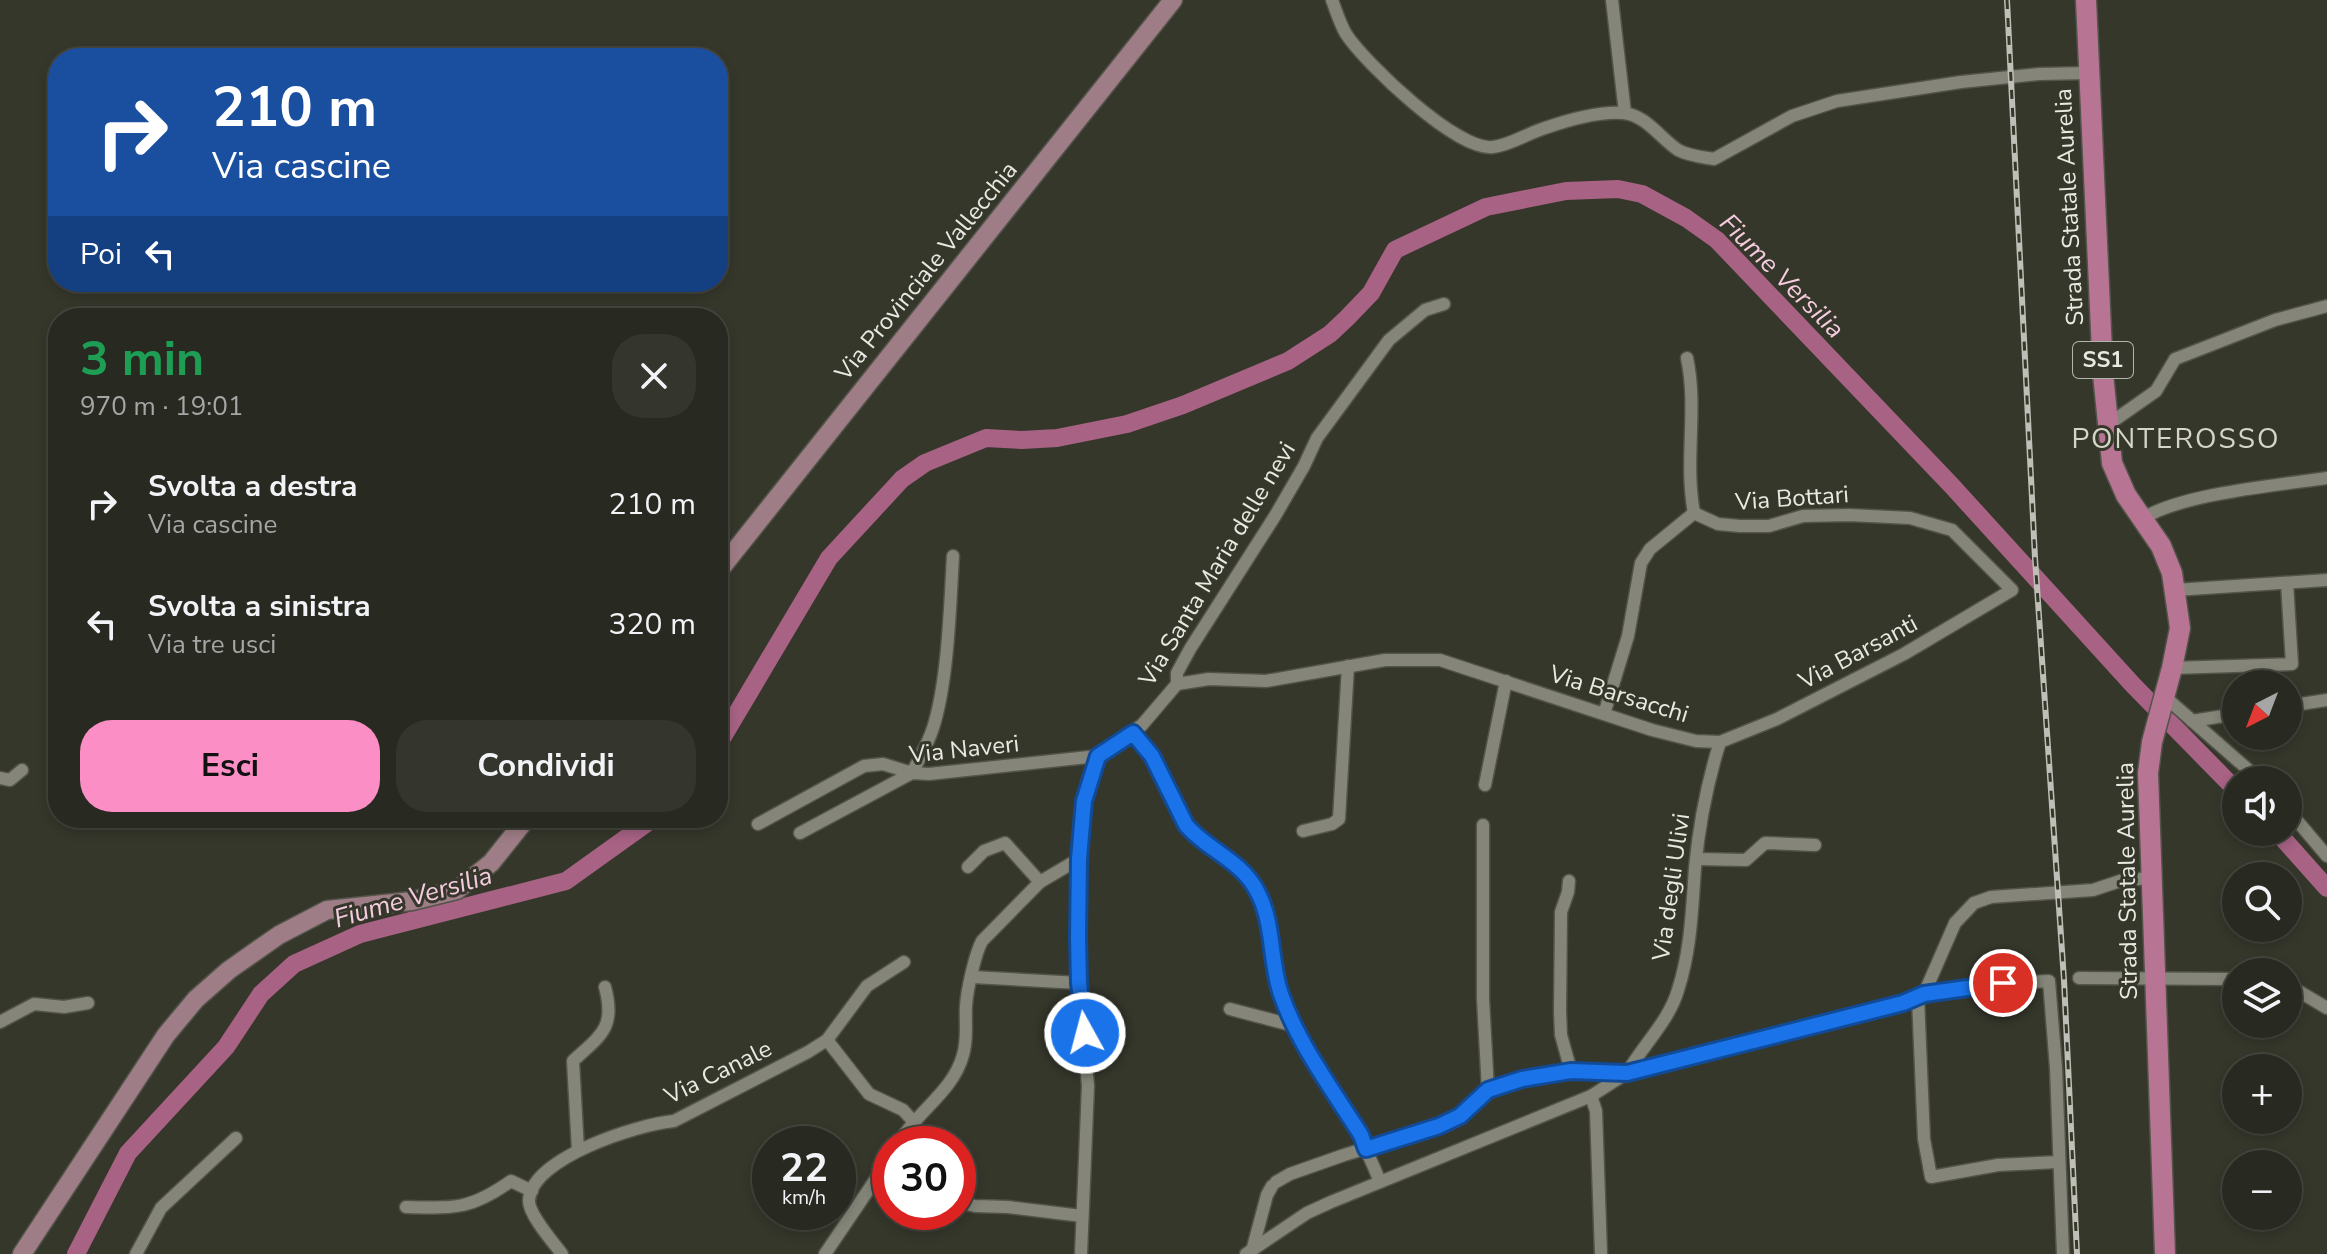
<!DOCTYPE html>
<html lang="it">
<meta charset="utf-8">
<style>
:root{--surface:#282920;--page:#34352d;--text:#f1f3f6;--muted:#a5a6a5;--line:#44453e;--accent:#fb8fc5}
body{margin:0;font-family:"Nunito Sans",sans-serif;background:var(--page);color:var(--text);height:100vh;display:flex;flex-direction:column;font-size:30px;white-space:nowrap}
*{box-sizing:border-box;margin:0}
p{font-size:26px;color:var(--muted)}
.icon{flex:none;width:44px;height:44px;fill:none;stroke:currentColor;stroke-width:2;stroke-linecap:round;stroke-linejoin:round}
.map{position:relative;flex:1;overflow:hidden}
.sheet{position:absolute;left:48px;top:308px;width:680px;height:520px;display:flex;flex-direction:column;background:var(--surface);border-radius:32px;box-shadow:0 4px 12px #0003,0 0 0 2px var(--line)}
.sheet>*{flex:none}
.top-card{position:absolute;left:48px;top:48px;width:680px;height:244px;border-radius:32px;box-shadow:0 4px 12px #0003,0 0 0 2px var(--line);background:#1a4fa0;color:#fff;overflow:hidden}
.needle{width:52px;rotate:222deg}
.buttons{position:absolute;left:2222px;top:670px;display:grid;gap:16px}
.buttons a{display:grid;place-items:center;width:80px;height:80px;border-radius:50%;background:var(--surface);box-shadow:0 4px 12px #0003,0 0 0 2px var(--line);font-size:40px}
.speed{position:absolute;left:752px;top:1126px;display:flex;gap:16px;font-size:40px;font-weight:700;text-align:center}
.speed>*{display:grid;place-content:center;width:104px;height:104px;border-radius:50%;background:var(--surface);box-shadow:0 4px 12px #0003,0 0 0 2px var(--line);line-height:1}
.speed small{font-size:20px;font-weight:400}
.speed .limit{border:12px solid #d22;background:#fff;color:#111}
.pin{position:absolute;display:grid;place-items:center;width:68px;height:68px;color:#fff;margin:-34px;border:4px solid #fff;border-radius:50%;box-shadow:0 2px 8px #0007}
.me{position:absolute;width:88px;margin:-44px;rotate:353deg;stroke-linejoin:round;filter:drop-shadow(0 0 6px #0008)}
.turn{display:flex;align-items:center;gap:28px;height:168px;padding:0 32px;font-size:36px}
.turn .icon{width:104px;height:104px;stroke-width:2.5}
.turn b{display:block;font-size:56px;line-height:68px}
.then{display:flex;align-items:center;height:76px;padding:0 32px;background:#0003;gap:16px;font-size:30px}
.round{display:grid;place-items:center;flex:none;width:84px;height:84px;border-radius:32px;background:var(--page)}
.summary{display:flex;align-items:center;justify-content:space-between;height:136px;padding:0 32px}
h1{font-size:48px;font-weight:700;line-height:60px;color:#1e9e55}
.primary-button{display:flex;gap:16px;margin-top:auto;padding:16px 32px}
.primary-button a{flex:1;height:92px;border-radius:32px;background:var(--accent);color:#111;font-size:32px;font-weight:700;line-height:92px;text-align:center}
.primary-button a+a{background:var(--page);color:var(--text)}
ul{padding:0;list-style:none}
li{display:flex;align-items:center;gap:24px;height:120px;padding:0 32px}
li div{flex:1}
li b{display:block;font-size:30px}
li em{font-style:normal}
.map>svg:first-child{display:block}
.lines{fill:none;stroke-linecap:round;stroke-linejoin:round}
.river{stroke:#a76284;stroke-width:18}
.minor-casing{stroke:#525349;stroke-width:15}
.secondary-casing{stroke:#525349;stroke-width:21}
.primary-casing{stroke:#525349;stroke-width:23}
.minor{stroke:#858679;stroke-width:12}
.secondary{stroke:#9e7d86;stroke-width:18}
.primary{stroke:#b87493;stroke-width:20}
.rail-casing{stroke:#bfbfb7;stroke-width:6}
.rail{stroke:#36372b;stroke-width:3;stroke-dasharray:9;stroke-linecap:butt}
.route-casing{stroke:#114b97;stroke-width:20}
.route{stroke:#1a73e8;stroke-width:14}
.labels{text-anchor:middle;dominant-baseline:central;stroke-width:6;stroke-linejoin:round;paint-order:stroke}
.shield{fill:#36372b;stroke:#b3b4ab;stroke-width:2}
.shield-label{font-size:22px;font-weight:bold;fill:#e9e9e2}
.street-label{font-size:24px;fill:#e9e9e2;stroke:#36372b}
.water-label{font-size:26px;font-style:italic;fill:#f5ccdf;stroke:#36372b}
.quarter-label{font-size:28px;letter-spacing:2px;fill:#d4d5c6;stroke:#36372b}
</style>
<div class="map">
<svg width="2327" height="1254" viewBox="0 0 2327 1254">
<rect width="100%" height="100%" fill="#36372b"/>
<g class="lines">
<g class="river">
<polyline points="718,745 829,558 902,479 925,463 986,438 1022,440 1057,438 1127,424 1183,405 1288,361 1330,334 1347,318 1371,293 1395,250 1486,207 1566,191 1618,189 1642,194 1686,218 1717,240 1952,486 2133,685 2236,790"/>
<polyline points="2277,832 2327,888"/>
<polyline points="76,1254 128,1153 226,1047 261,994 294,964 360,934 566,881 654,818"/>
</g>
<g class="minor-casing">
<g id="minor">
<path d="M1332 0C1336 11 1340 24 1346 34 1365 63 1458 152 1493 147 1511 145 1528 133 1545 128 1568 120 1599 111 1623 113 1646 115 1660 138 1678 150 1689 156 1702 157 1714 159L1792 116 1837 101 1961 82 2039 74 2089 73"/>
<polyline points="1612,0 1625,113"/>
<path d="M1687 358C1698 410 1684 459 1694 513"/>
<polyline points="2106,426 2156,391 2175,359 2275,320 2327,306"/>
<path d="M2142 519C2180 494 2279 485 2327 478"/>
<polyline points="2175,590 2327,580"/>
<polyline points="2172,668 2292,664 2287,583"/>
<polyline points="1177,684 1209,679 1266,681 1385,660 1440,660 1652,730 1696,741 1720,742 1777,719 1904,654 2012,590 1952,530 1910,518 1849,515 1803,516 1769,526 1740,526 1718,524 1694,513 1650,549 1641,563 1628,636 1604,714"/>
<polyline points="2165,697 2260,780"/>
<polyline points="2288,706 2327,700"/>
<polyline points="2192,721 2236,714"/>
<path d="M1133 733 1152 756 1186 825C1207 851 1241 860 1257 891 1275 925 1269 964 1282 998 1292 1024 1307 1045 1320 1068 1343 1105 1364 1141 1380 1182"/>
<polyline points="0,778 10,780 22,770"/>
<polyline points="1485,785 1506,681"/>
<polyline points="2288,810 2327,856"/>
<path d="M758 824 864 766 883 764 912 773C919 759 928 744 933 728 948 681 950 607 953 556"/>
<polyline points="1483,825 1483,999 1488,1090"/>
<polyline points="1303,831 1332,824 1339,819 1348,666"/>
<polyline points="800,833 912,773 929,774 1098,756"/>
<polyline points="1697,859 1746,860 1765,843 1815,845"/>
<polyline points="968,867 984,851 1005,843 1040,882"/>
<polyline points="1569,881 1568,892 1561,912 1560,1012 1561,1035 1571,1071"/>
<polyline points="973,977 1079,983"/>
<polyline points="2079,978 2236,979"/>
<polyline points="2288,985 2327,1008"/>
<polyline points="1924,994 1955,923 1974,903 1991,897 2093,890 2123,880 2153,878"/>
<polyline points="1918,998 1924,1139 1931,1177 1998,1165 2058,1162"/>
<polyline points="1230,1009 1295,1026"/>
<polyline points="0,1022 34,1004 64,1007 88,1003"/>
<polyline points="827,1040 869,1094 903,1110 913,1121"/>
<polyline points="1591,1096 1596,1111 1601,1254"/>
<path d="M898 1144C916 1112 953 1092 963 1055 968 1039 965 1023 966 1006 967 990 975 954 982 941L1040 882 1079 859"/>
<path d="M578 1150 573 1061C601 1035 616 1028 605 987"/>
<path d="M1276 1182 1290 1174 1344 1155 1439 1126 1460 1116 1494 1087 1522 1079 1571 1071 1627 1073C1643 1045 1669 1021 1678 990 1691 950 1692 909 1695 868 1699 826 1707 783 1720 742"/>
<polyline points="958,1202 975,1206 1008,1207 1082,1216"/>
<path d="M406 1207C455 1208 470 1210 511 1181L532 1191"/>
<polyline points="1252,1251 1267,1195 1272,1186"/>
<polyline points="136,1254 161,1208 236,1138"/>
<path d="M562 1254C553 1242 529 1215 529 1201 530 1158 639 1124 674 1121L808 1052 827 1040 867 986 904 962"/>
<polyline points="825,1254 890,1158"/>
<polyline points="1081,1254 1088,1086 1079,983 1079,859 1084,801 1098,756 1142,725 1177,684 1177,673 1190,649 1275,516 1304,466 1317,438 1389,340 1425,310 1444,304"/>
<polyline points="1246,1254 1307,1213 1331,1202 1591,1096 1627,1073 1903,1003 1924,994 2003,983 2049,981 2056,1068 2063,1254"/>
</g>
</g>
<g class="secondary-casing">
<g id="secondary">
<polyline points="718,572 1173,0"/>
<polyline points="22,1254 166,1035 196,999 229,970 279,935 327,910 412,901 457,890 491,863 527,818"/>
</g>
</g>
<g class="primary-casing">
<polyline id="primary" points="2086,0 2103,374 2112,463 2126,495 2161,546 2172,573 2180,628 2172,668 2152,742 2148,773 2165,1254"/>
</g>
<use href="#minor" class="minor"/>
<use href="#secondary" class="secondary"/>
<use href="#primary" class="primary"/>
<g class="rail-casing">
<polyline id="rail" points="2007,0 2035,558 2064,980 2077,1254"/>
</g>
<use href="#rail" class="rail"/>
</g>
<g class="lines">
<g class="route-casing">
<path id="route" d="M1085 1033 1079 983 1078 937 1079 859 1084 801 1098 756 1133 733 1152 756 1186 825C1207 850 1241 860 1257 891 1275 924 1269 963 1282 997 1299 1045 1334 1092 1361 1135L1366 1149 1439 1126 1460 1116 1488 1090 1522 1079 1571 1071 1627 1073 1903 1003 1924 994 2003 983"/>
</g>
<use href="#route" class="route"/>
</g>
<g class="labels">
<rect class="shield" x="2073" y="342" width="60" height="36" rx="6"/>
<g class="shield-label">
<text x="2103" y="360">SS1</text>
</g>
<g class="street-label">
<text transform="translate(2069 207) rotate(-93)">Strada Statale Aurelia</text>
<text transform="translate(926 271) rotate(-51)">Via Provinciale Vallecchia</text>
<text transform="translate(1792 498) rotate(-4)">Via Bottari</text>
<text transform="translate(1217 564) rotate(-59)">Via Santa Maria delle nevi</text>
<text transform="translate(1858 652) rotate(-28)">Via Barsanti</text>
<text transform="translate(1619 694) rotate(17)">Via Barsacchi</text>
<text transform="translate(964 749) rotate(-6)">Via Naveri</text>
<text transform="translate(2127 881) rotate(-91)">Strada Statale Aurelia</text>
<text transform="translate(1671 887) rotate(-82)">Via degli Ulivi</text>
<text transform="translate(718 1072) rotate(-26)">Via Canale</text>
</g>
<g class="water-label">
<text transform="translate(1782 276) rotate(45)">Fiume Versilia</text>
<text transform="translate(413 897) rotate(-16)">Fiume Versilia</text>
</g>
<g class="quarter-label">
<text x="2176" y="439">PONTEROSSO</text>
</g>
</g>
</svg>
<div class="buttons">
<a><svg class="needle" viewBox="-14 -14 28 28"><path d="M0-13l5 13h-10z" fill="#e53935"/><path d="M0 13l5-13h-10z" fill="#a5a6a5"/></svg></a>
<a><svg class="icon" aria-label="sound" viewBox="0 0 24 24"><path d="M4 9h4l5-4v14l-5-4H4zM17 9q2 3 0 6"/></svg></a>
<a><svg class="icon" aria-label="search" viewBox="0 0 24 24"><circle cx="10" cy="10" r="6"/><path d="M15 15l6 6"/></svg></a>
<a><svg class="icon" aria-label="layers" viewBox="0 0 24 24"><path d="M12 4l9 5-9 5-9-5zM3 14l9 5 9-5"/></svg></a>
<a>+</a>
<a>−</a>
</div>
<div class="speed"><div>22<small>km/h</small></div><div class="limit">30</div></div>
<div class="pin" style="left:2003px;top:983px;background:#d93025"><svg class="icon" aria-label="arrive" viewBox="0 0 24 24"><path d="M6 21V4h12l-3 4 3 4H6"/></svg></div>
<svg class="me" style="left:1085px;top:1033px" viewBox="-20 -20 40 40"><circle r="17" fill="#1a73e8" stroke="#fff" stroke-width="3"/><path d="M0-11L8 9 0 5-8 9z" fill="#fff"/></svg>
<div class="top-card">
<div class="turn"><svg class="icon" aria-label="right" viewBox="0 0 24 24"><path d="M7 20v-9h11M14 6l5 5-5 5"/></svg><div><b>210 m</b>Via cascine</div></div>
<div class="then">Poi<svg class="icon" aria-label="left" viewBox="0 0 24 24"><path d="M17 20v-9H6M10 6l-5 5 5 5"/></svg></div>
</div>
<section class="sheet">
<div class="summary"><div><h1>3 min</h1><p>970 m · 19:01</p></div><a class="round"><svg class="icon" aria-label="close" viewBox="0 0 24 24"><path d="M6 6l12 12M18 6L6 18"/></svg></a></div>
<ul>
<li><svg class="icon" aria-label="right" viewBox="0 0 24 24"><path d="M7 20v-9h11M14 6l5 5-5 5"/></svg><div><b>Svolta a destra</b><p>Via cascine</p></div><em>210 m</em></li>
<li><svg class="icon" aria-label="left" viewBox="0 0 24 24"><path d="M17 20v-9H6M10 6l-5 5 5 5"/></svg><div><b>Svolta a sinistra</b><p>Via tre usci</p></div><em>320 m</em></li>
</ul>
<div class="primary-button"><a>Esci</a><a>Condividi</a></div>
</section>
</div>
